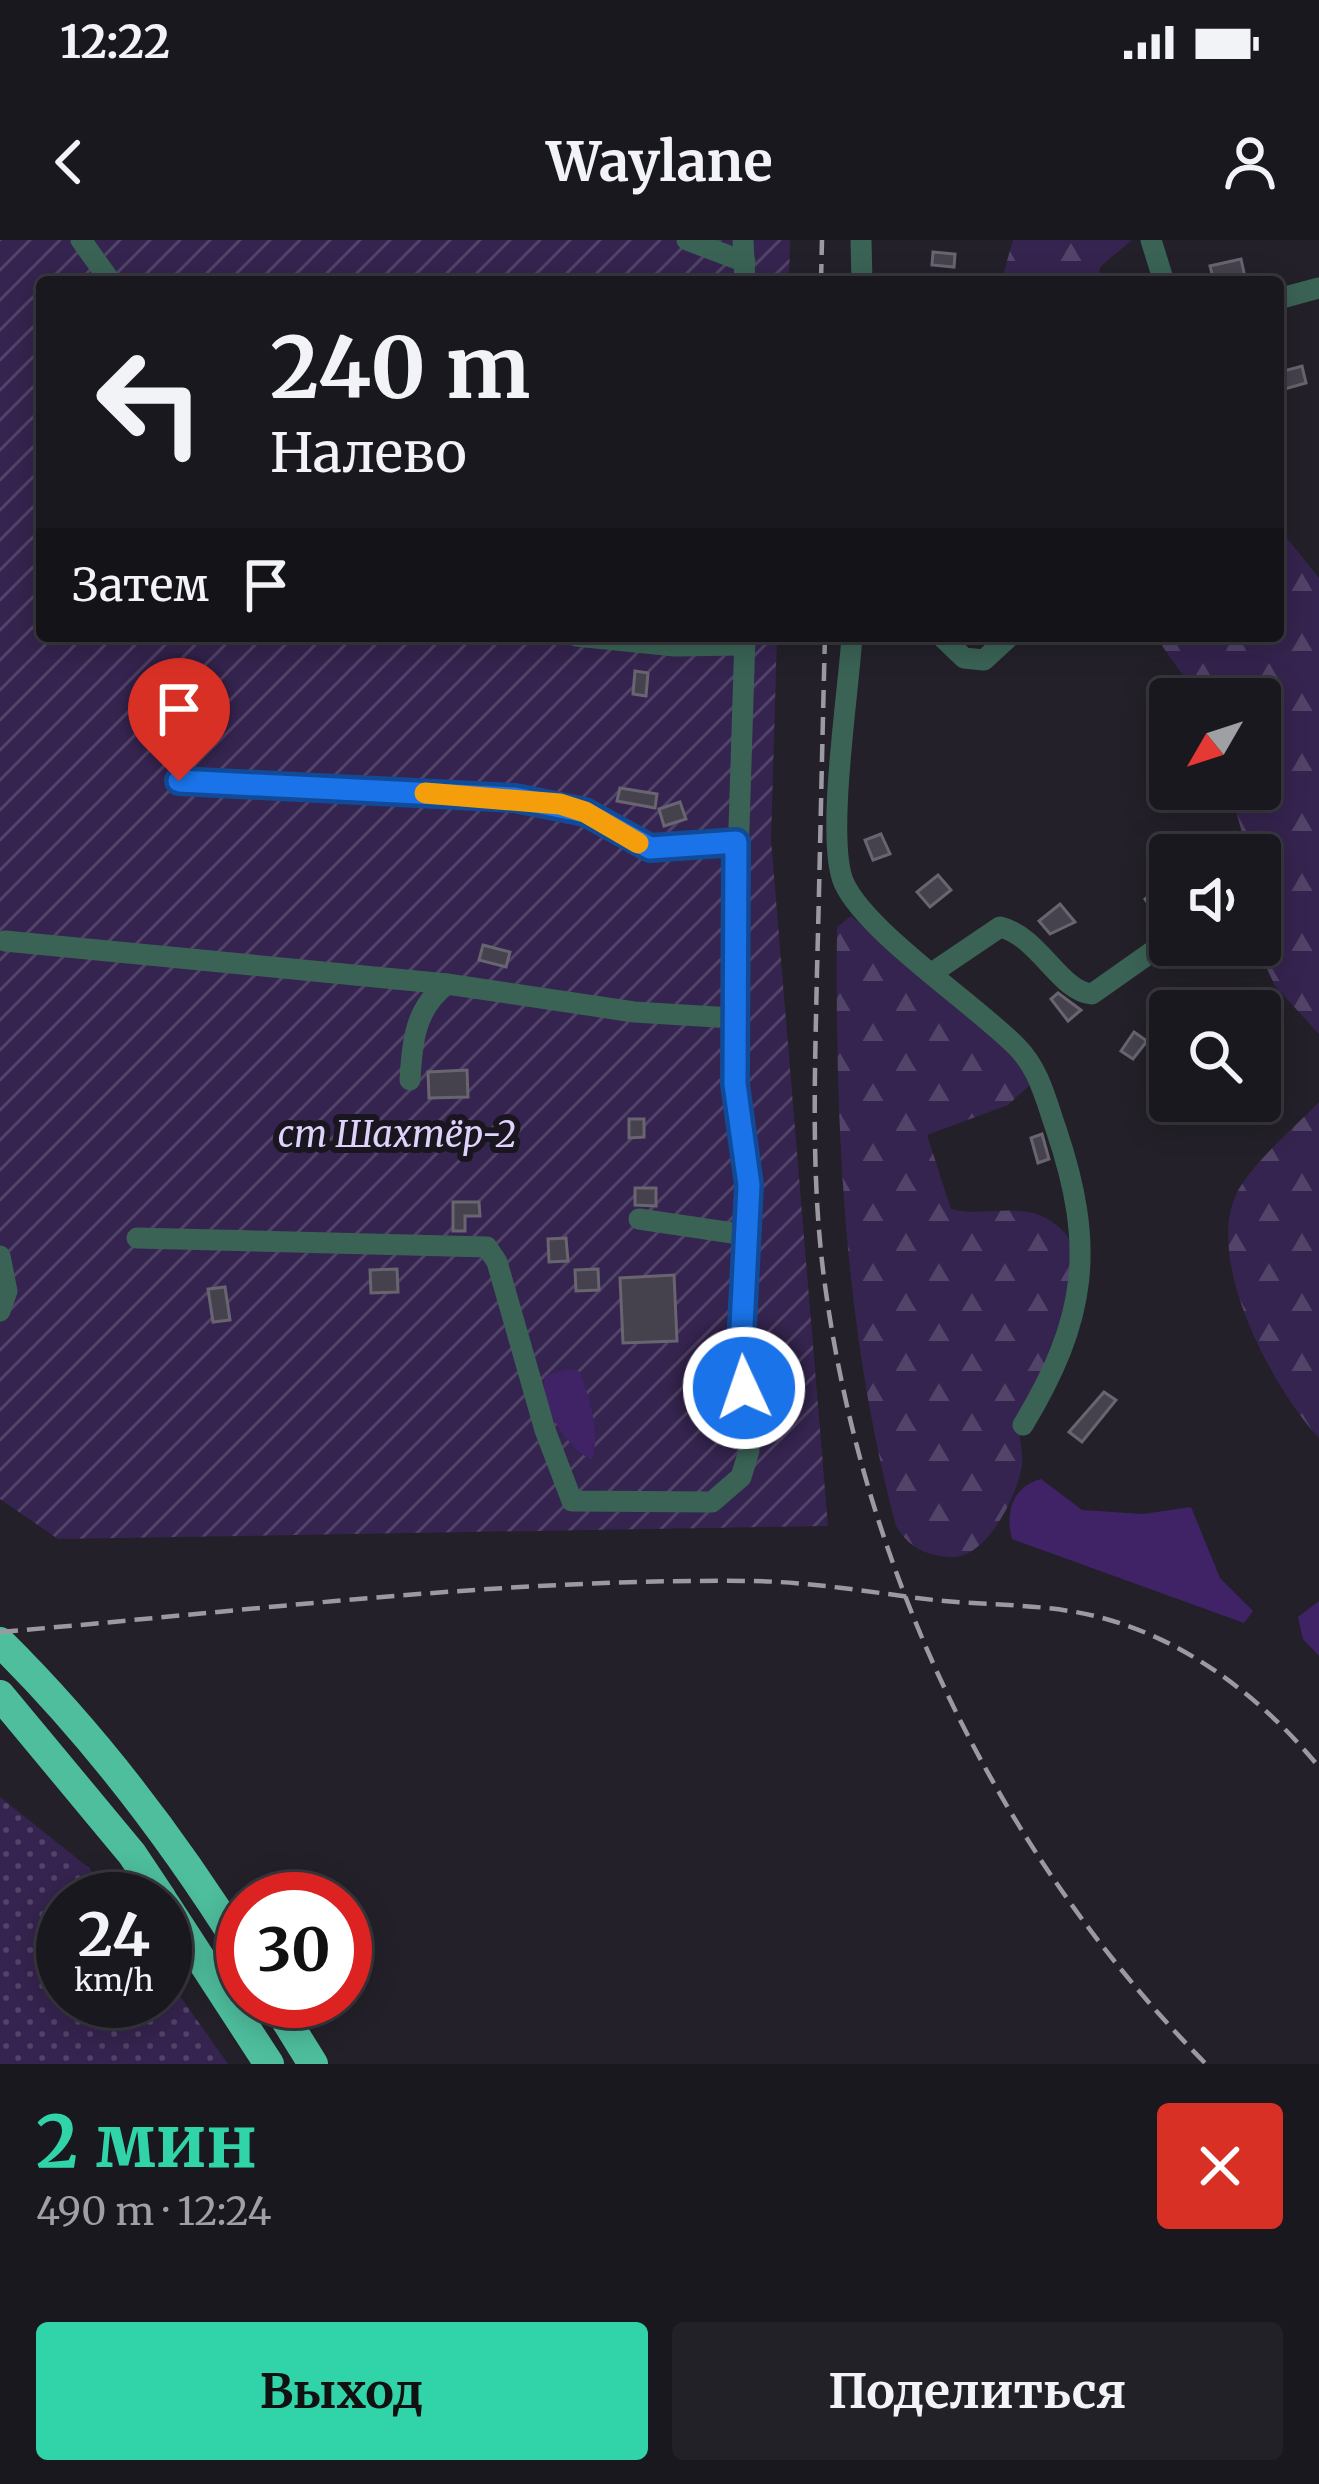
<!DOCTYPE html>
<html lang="ru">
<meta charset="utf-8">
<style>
:root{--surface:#1a181f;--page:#232128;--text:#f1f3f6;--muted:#9fa0a4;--line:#38373d;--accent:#31d4a9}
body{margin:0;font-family:Merriweather,serif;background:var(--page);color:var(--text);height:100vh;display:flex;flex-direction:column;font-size:45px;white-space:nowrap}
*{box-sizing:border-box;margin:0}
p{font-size:39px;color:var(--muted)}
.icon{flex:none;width:66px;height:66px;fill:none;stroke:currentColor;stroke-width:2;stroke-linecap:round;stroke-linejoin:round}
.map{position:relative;height:1824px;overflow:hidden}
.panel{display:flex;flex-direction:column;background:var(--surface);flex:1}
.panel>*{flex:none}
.guide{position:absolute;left:36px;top:36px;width:1248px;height:366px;border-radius:12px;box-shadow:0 6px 30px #0003,0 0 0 3px var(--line);background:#1a181f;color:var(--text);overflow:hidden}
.needle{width:78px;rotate:231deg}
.tools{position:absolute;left:1149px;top:438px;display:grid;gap:24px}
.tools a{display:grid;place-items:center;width:132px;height:132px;border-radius:12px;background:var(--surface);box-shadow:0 6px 30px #0003,0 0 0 3px var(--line);font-size:60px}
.speed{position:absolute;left:36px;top:1632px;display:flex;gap:24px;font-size:60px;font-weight:700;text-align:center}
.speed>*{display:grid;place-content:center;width:156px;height:156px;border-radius:50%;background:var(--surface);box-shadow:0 6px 30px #0003,0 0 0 3px var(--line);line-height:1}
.speed small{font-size:30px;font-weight:400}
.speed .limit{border:18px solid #d22;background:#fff;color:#111}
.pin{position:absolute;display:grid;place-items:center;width:102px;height:102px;color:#fff;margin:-123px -51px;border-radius:50% 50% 50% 0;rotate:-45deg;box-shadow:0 0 12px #0007}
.pin .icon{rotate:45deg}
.me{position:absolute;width:132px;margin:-66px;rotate:357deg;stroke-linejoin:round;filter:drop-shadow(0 0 9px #0008)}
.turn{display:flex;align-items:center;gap:42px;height:252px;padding:0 36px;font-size:54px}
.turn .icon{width:156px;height:156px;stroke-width:2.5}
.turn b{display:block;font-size:84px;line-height:102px}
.then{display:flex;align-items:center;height:114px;padding:0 36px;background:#0003;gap:24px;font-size:45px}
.round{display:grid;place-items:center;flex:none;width:126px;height:126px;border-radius:12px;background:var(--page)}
.headline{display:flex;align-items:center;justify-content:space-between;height:204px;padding:0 36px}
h1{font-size:72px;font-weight:700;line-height:90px;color:var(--accent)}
.button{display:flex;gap:24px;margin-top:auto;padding:24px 36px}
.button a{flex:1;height:138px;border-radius:12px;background:var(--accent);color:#111;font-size:48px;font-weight:700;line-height:138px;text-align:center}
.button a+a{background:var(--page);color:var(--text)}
.status{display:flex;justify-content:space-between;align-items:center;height:84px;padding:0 60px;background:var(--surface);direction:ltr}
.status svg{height:33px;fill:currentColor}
header{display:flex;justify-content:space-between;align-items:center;height:156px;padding:0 36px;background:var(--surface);font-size:54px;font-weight:700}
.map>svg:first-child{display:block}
.grass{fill:url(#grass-dots)}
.forest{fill:url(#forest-firs)}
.garden{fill:url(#garden-furrows)}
.water{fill:#402367}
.building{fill:#46424d;stroke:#686570;stroke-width:3}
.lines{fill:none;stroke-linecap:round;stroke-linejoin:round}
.minor{stroke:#3a6355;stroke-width:21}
.highway{stroke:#4ebe9c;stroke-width:30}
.rail{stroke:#9b99a1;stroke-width:4.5;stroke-dasharray:18 9;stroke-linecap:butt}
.route-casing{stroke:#114b97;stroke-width:30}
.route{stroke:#1a73e8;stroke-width:21}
.slow{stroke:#f59e0b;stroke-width:21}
.labels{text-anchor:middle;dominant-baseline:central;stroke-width:12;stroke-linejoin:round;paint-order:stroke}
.park-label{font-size:36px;font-style:italic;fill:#dfd2fb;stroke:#19161f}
</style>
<div class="status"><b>12:22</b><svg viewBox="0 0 49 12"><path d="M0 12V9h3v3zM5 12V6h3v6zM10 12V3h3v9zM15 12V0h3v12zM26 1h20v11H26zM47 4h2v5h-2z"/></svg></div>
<header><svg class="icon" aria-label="back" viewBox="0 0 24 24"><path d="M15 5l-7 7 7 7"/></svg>Waylane<svg class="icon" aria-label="person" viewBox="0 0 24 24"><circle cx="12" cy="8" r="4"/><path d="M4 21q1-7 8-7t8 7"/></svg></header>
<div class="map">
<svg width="1319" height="1824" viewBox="0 0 1319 1824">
<defs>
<pattern id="grass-dots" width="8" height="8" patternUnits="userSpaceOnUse" patternTransform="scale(3)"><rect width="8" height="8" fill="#35244f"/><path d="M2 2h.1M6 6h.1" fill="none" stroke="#524368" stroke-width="1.8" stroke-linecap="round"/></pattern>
<pattern id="forest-firs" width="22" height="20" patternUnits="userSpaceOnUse" patternTransform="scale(3)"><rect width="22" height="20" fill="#35244f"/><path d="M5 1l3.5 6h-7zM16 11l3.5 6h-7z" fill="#524368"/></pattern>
<pattern id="garden-furrows" width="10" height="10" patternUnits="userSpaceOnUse" patternTransform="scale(3)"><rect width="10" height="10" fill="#35244f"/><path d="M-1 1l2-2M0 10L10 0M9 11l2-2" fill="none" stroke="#524368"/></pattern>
</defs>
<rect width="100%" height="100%" fill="#232029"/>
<polygon class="grass" points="0,1557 89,1628 111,1659 63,1659 63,1761 165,1761 165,1735 228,1824 0,1824"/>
<g class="forest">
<polygon points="1013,0 1132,0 1100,27 1098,42 1001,42"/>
<polygon points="1278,287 1319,338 1319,794 1275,746 1256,705 1260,705 1260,615 1248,615 1230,549 1260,549 1260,459 1200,459 1155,396 1278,396"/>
<path d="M851 676 1016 816 1031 844 1008 865 927 895 951 969C990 979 1029 956 1063 991 1101 1031 1037 1139 1021 1180 1016 1194 1024 1210 1022 1225 1017 1257 985 1322 948 1317 923 1314 909 1307 896 1286 844 1092 835 886 837 687Z"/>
<path d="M1319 862V1198C1272 1148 1197 1010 1242 944 1262 914 1294 888 1319 862Z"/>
</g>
<polygon class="garden" points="0,0 790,0 789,42 42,42 42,396 777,396 771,600 828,1286 58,1299 0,1259"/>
<g class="water">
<path d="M569 1129 579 1131C589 1153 602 1201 591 1220 566 1206 538 1164 545 1136Z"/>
<path d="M1041 1239 1082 1270 1143 1274 1191 1267 1220 1338 1253 1371 1244 1383 1012 1299C1005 1272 1012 1247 1041 1239Z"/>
<polygon points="1319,1361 1319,1416 1303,1399 1298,1377"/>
</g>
<g class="building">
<polygon points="933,12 955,14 954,27 932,25"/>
<polygon points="1241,19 1246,42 1214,42 1210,26"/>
<polygon points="1302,126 1306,143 1285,149 1280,132"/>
<polygon points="635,431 648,433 646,456 633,454"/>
<polygon points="620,548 657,554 655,568 617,561"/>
<polygon points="680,562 686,579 664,586 659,569"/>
<polygon points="881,594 890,614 873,620 865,600"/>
<polygon points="938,635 951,650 930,667 917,652"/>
<polygon points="1161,647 1170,660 1154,672 1145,659"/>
<polygon points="1060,664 1075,682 1050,694 1039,681"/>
<polygon points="483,705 510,712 506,727 479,720"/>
<polygon points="1058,753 1081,770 1068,781 1051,759"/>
<polygon points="1134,792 1147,801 1133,819 1121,811"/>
<polygon points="467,830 468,857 429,858 428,832"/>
<polygon points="629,879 644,879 644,897 629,898"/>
<polygon points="1042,894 1049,919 1038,923 1031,898"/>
<polygon points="635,948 656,948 656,966 635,965"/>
<polygon points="453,962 479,962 480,976 465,976 465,991 453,991"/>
<polygon points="566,998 568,1021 549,1022 548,999"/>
<polygon points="397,1029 398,1052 371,1053 370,1030"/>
<polygon points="598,1029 599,1050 576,1051 575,1030"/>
<polygon points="674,1035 677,1101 623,1103 620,1038"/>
<polygon points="225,1047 230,1080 213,1082 208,1049"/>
<polygon points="1104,1152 1116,1160 1082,1202 1069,1192"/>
</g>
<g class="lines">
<g class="minor">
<polyline points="81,0 111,42"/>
<polyline points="687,0 745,22"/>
<polyline points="743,0 745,42"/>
<polyline points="861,0 862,42"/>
<polyline points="1151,0 1164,42"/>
<polyline points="1278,59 1319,48"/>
<polyline points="576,396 675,406 745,405"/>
<path d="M852 396C849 449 825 601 844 643 866 692 976 765 1017 807 1039 829 1046 860 1056 889 1096 1007 1087 1079 1023 1185"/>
<polyline points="941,396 964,418 984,420 1010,396"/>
<polyline points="179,541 515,558 585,571 650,608 736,601"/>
<polyline points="5,701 447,744"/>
<path d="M932 733 1000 687C1039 696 1060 752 1092 754L1170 699"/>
<path d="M410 840C412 802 415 768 447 744L634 772 733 778"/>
<polyline points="639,979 746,995"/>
<polyline points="137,998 487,1007 497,1022 545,1190 572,1261 712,1262 741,1237 749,1211 741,1107 749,945 735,844 733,778 745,396"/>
<polyline points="0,1016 7,1051 0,1071"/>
</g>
<g class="highway">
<path d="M0 1402C95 1496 173 1599 243 1711"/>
<polyline points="0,1455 132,1614 162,1659"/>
<polyline points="165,1664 269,1824"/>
<polyline points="274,1761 313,1824"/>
</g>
<g class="rail">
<polyline points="821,42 822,0"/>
<path d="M825 396C822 508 820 620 817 731 815 831 811 931 823 1030 860 1327 996 1612 1206 1824"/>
<path d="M0 1392C251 1371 500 1338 753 1341 813 1342 875 1353 934 1360 990 1366 1051 1363 1106 1379 1190 1402 1265 1461 1319 1527"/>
</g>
</g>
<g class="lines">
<g class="route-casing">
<polyline id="route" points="179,541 515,558 585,572 650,608 736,602 735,844 749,945 741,1107 744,1148"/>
</g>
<use href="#route" class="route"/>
<polyline class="slow" points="425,553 560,564 585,572 638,603"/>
</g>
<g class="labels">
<g class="park-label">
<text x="397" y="894">ст Шахтёр-2</text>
</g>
</g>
</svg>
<div class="tools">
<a><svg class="needle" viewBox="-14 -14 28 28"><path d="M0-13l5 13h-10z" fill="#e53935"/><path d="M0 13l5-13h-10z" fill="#9fa0a4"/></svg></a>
<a><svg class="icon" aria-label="sound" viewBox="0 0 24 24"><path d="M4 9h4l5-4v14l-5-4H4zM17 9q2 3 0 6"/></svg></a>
<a><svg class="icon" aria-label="search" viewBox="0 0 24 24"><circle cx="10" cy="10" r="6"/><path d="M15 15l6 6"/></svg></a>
</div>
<div class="speed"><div>24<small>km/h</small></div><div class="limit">30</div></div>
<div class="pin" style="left:179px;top:541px;background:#d93025"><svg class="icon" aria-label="arrive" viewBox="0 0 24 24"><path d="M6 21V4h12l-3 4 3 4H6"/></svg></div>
<svg class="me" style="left:744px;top:1148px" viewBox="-20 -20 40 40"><circle r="17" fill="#1a73e8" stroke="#fff" stroke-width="3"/><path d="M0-11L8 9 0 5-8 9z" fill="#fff"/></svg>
<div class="guide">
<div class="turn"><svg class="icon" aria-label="left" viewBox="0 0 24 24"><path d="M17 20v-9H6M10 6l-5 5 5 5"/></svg><div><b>240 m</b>Налево</div></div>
<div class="then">Затем<svg class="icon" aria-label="arrive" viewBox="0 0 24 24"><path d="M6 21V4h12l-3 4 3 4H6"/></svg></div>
</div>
</div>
<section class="panel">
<div class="headline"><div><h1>2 мин</h1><p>490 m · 12:24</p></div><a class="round" style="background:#d93025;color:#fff"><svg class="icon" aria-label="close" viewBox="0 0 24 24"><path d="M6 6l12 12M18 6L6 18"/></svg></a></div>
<div class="button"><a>Выход</a><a>Поделиться</a></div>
</section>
